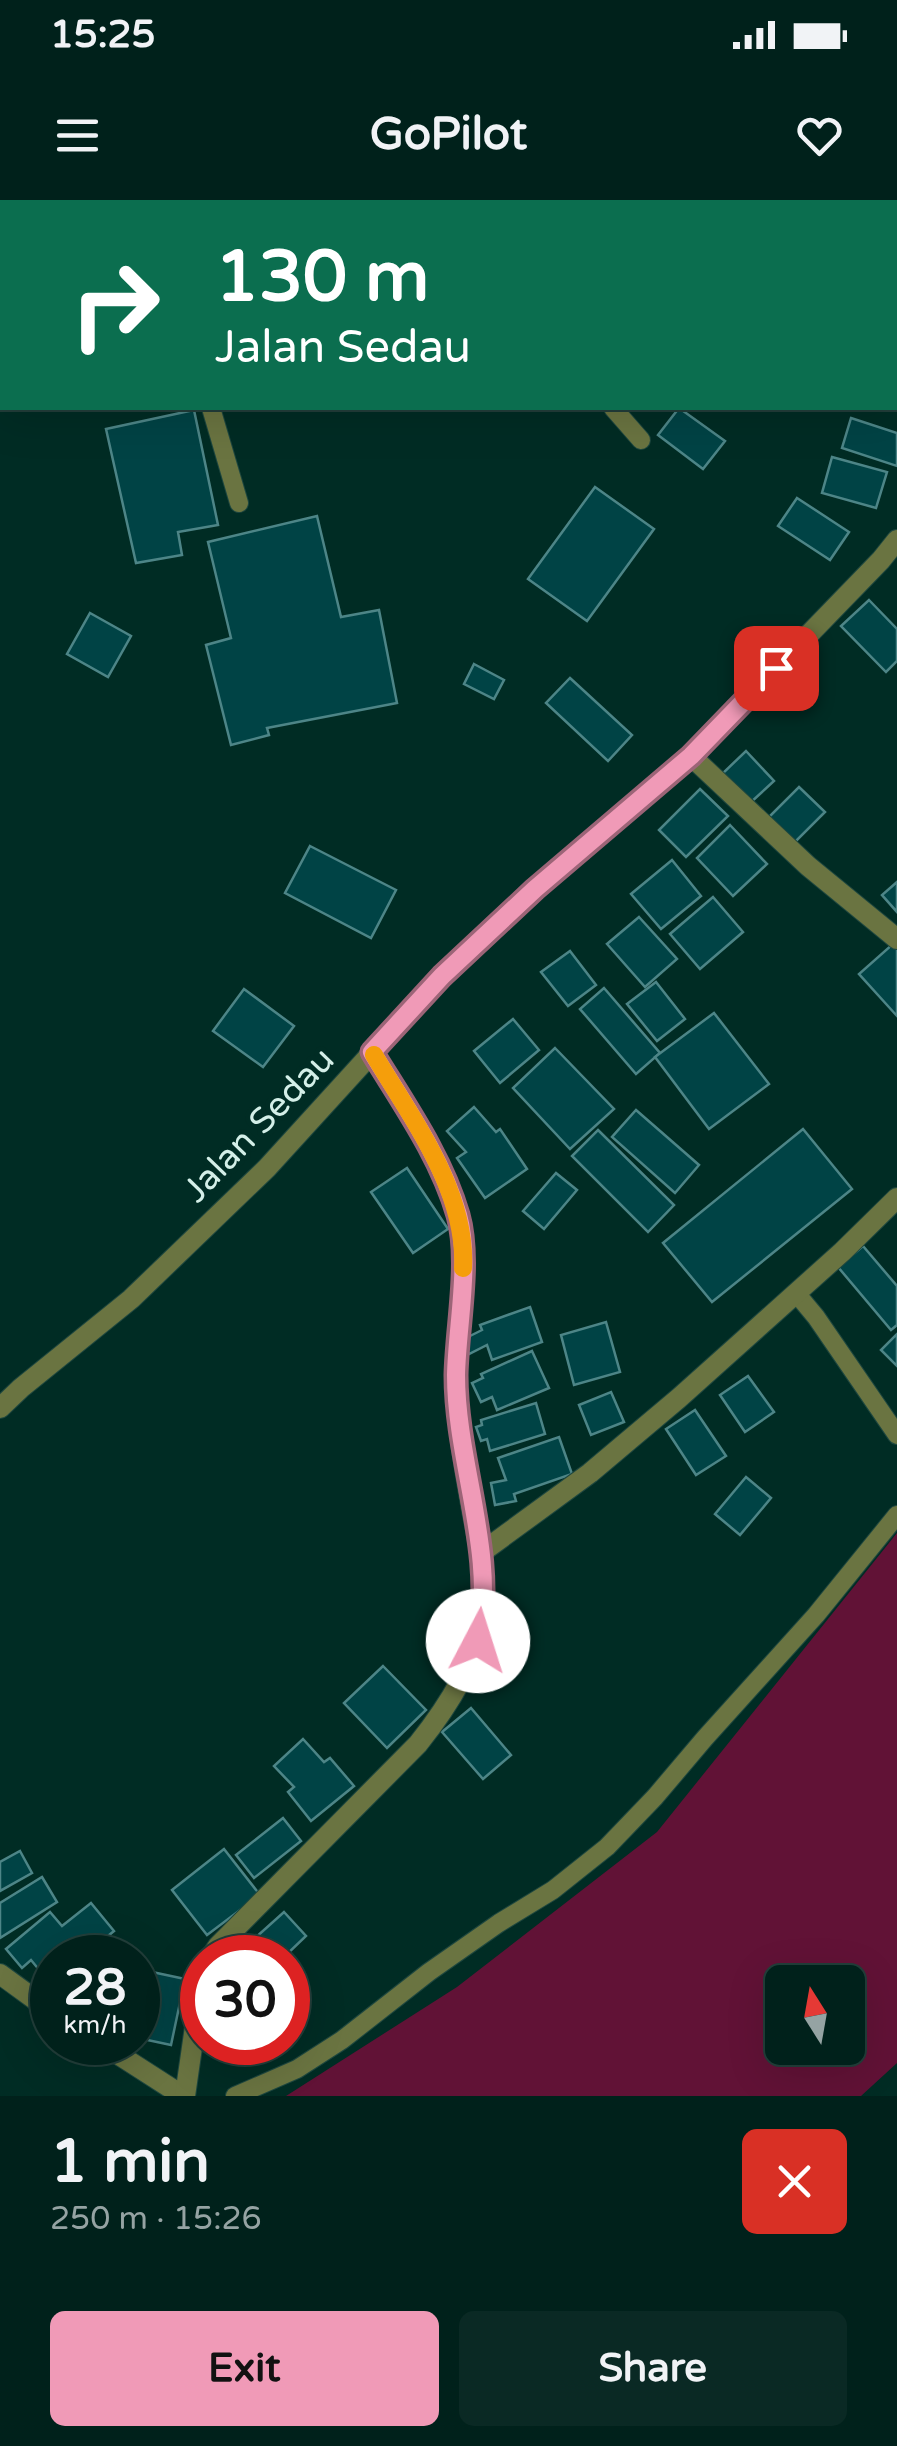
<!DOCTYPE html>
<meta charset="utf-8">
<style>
:root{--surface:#00211b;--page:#0a2924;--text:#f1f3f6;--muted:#95a3a3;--line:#223e3a;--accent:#f09ab7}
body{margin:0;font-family:"Varela Round",sans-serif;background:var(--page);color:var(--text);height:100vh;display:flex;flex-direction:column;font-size:38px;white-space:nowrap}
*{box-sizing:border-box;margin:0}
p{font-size:32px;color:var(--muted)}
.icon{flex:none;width:55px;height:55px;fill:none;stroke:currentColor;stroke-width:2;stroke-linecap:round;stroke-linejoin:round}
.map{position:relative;height:1896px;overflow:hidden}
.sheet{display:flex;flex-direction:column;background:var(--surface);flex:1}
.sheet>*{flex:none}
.banner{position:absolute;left:0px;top:0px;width:898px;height:210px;box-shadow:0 10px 40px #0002,0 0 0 2px var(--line);background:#0b6e4f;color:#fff;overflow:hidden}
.needle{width:65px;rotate:349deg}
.fabs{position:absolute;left:765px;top:1765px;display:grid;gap:20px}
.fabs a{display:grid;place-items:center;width:100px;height:100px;border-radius:15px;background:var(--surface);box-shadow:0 10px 40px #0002,0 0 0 2px var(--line);font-size:50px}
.speed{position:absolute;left:30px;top:1735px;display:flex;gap:20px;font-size:50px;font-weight:700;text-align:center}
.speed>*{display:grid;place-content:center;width:130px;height:130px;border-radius:50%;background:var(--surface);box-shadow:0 10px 40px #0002,0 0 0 2px var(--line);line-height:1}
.speed small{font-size:25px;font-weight:400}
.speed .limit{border:15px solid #d22;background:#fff;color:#111}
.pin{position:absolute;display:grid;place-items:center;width:85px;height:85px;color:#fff;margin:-42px;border-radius:20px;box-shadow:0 5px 15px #0006}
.me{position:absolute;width:110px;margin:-55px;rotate:5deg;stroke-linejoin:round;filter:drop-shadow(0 0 8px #0008)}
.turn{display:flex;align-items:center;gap:35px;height:210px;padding:0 50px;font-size:45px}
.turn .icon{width:130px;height:130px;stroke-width:2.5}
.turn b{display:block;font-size:70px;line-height:85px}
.round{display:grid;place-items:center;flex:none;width:105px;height:105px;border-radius:15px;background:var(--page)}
.head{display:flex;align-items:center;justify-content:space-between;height:170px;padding:0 50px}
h1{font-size:60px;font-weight:700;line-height:75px}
.button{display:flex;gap:20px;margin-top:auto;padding:20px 50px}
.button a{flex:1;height:115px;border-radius:15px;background:var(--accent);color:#111;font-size:40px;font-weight:700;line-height:115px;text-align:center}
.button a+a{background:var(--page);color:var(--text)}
.status{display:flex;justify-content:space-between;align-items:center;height:70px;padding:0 50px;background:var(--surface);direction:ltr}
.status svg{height:28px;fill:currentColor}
header{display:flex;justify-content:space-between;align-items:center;height:130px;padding:0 50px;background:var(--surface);font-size:45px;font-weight:700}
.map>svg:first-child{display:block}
.green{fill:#611236;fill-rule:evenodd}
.building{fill:#004345;stroke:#4d8587;stroke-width:2.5}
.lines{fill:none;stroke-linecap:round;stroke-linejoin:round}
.lane-casing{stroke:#1e473f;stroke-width:20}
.street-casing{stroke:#1e473f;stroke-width:22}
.lane{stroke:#6a7441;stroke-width:18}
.street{stroke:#6a7441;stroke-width:20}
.route-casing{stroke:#9c6477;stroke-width:25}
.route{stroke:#f09ab7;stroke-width:18}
.slow{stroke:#f59e0b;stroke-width:18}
.labels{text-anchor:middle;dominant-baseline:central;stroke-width:10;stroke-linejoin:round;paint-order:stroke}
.street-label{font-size:35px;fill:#d4efe8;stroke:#002c24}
</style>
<div class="status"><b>15:25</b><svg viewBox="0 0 49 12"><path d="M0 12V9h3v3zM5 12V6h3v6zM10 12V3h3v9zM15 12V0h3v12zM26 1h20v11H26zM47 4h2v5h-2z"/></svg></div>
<header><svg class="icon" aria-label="menu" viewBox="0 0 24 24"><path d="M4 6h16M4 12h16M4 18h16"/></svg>GoPilot<svg class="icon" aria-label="heart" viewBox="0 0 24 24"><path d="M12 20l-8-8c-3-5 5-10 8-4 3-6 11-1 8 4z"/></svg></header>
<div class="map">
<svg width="897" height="1896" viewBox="0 0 897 1896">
<rect width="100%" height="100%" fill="#002c24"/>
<path class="green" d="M897 1333V1863L861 1896H286L457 1787 657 1632ZM782 1782H848V1848H782Z"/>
<g class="building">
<polygon points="679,208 725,241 703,269 658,235"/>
<polygon points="194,210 218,325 178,332 182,355 136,363 106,229"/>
<polygon points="851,218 897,233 897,266 842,248"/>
<polygon points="832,257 887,272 876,308 822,293"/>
<polygon points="595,287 654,329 587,421 528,379"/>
<polygon points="797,298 849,332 830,360 778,326"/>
<polygon points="317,316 341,417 379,410 397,503 267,528 269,535 231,545 206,445 231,438 208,342"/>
<polygon points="869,400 897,429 897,461 886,472 841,426"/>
<polygon points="90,413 131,436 108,477 67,454"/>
<polygon points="474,464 504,480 494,499 464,484"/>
<polygon points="570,478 632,535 608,561 546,503"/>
<polygon points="746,551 774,581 749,604 721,575"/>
<polygon points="799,587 825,612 795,642 769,617"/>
<polygon points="700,589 728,616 686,657 659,630"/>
<polygon points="730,625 767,664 733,696 697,658"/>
<polygon points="310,646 396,690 371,738 285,693"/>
<polygon points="672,660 701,696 661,729 631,694"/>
<polygon points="897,682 897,712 882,695"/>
<polygon points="713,697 743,732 700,769 670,734"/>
<polygon points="639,717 677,759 645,787 607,744"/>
<polygon points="894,743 897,747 897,816 859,774"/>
<polygon points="570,751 596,785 568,806 541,772"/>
<polygon points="656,782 685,819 657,841 627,804"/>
<polygon points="604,788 660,853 636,874 580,809"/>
<polygon points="244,789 294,826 263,867 213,831"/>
<polygon points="714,813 769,884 709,929 655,857"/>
<polygon points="513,819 539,850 500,883 474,851"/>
<polygon points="555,848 614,909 570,949 513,888"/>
<polygon points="474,907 496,932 500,929 527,969 485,998 457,958 466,952 447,931"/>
<polygon points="636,910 699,965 675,993 612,937"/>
<polygon points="803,929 852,989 712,1102 663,1043"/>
<polygon points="598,930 674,1005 648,1032 572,956"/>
<polygon points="407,968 448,1029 413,1053 371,992"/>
<polygon points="556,973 577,990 544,1029 523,1011"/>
<polygon points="863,1046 897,1086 897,1125 891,1130 838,1067"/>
<polygon points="530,1107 542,1142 492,1160 487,1145 469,1154 462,1140 482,1130 480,1125"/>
<polygon points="606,1122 620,1172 574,1185 561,1135"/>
<polygon points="897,1134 897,1166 881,1150"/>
<polygon points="532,1151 549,1188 497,1210 492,1197 481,1202 472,1183 483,1178 481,1174"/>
<polygon points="748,1176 774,1212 745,1232 720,1195"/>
<polygon points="611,1192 624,1222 591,1235 579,1205"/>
<polygon points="536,1203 545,1234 490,1251 487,1239 481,1241 476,1227 482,1225 481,1220"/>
<polygon points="695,1210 726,1256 696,1275 666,1229"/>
<polygon points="559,1237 572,1274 514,1294 516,1301 495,1305 491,1283 506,1280 498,1258"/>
<polygon points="746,1277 771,1298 740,1335 715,1314"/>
<polygon points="383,1466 426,1510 387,1548 344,1503"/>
<polygon points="471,1508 511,1555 483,1579 442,1532"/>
<polygon points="303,1539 324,1562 330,1558 354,1586 311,1621 288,1592 294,1587 274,1566"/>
<polygon points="283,1618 301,1641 254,1678 236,1655"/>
<polygon points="224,1649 260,1695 207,1735 172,1690"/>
<polygon points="20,1651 32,1673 0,1691 0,1662"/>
<polygon points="42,1677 57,1702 0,1738 0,1703"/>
<polygon points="91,1703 114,1731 81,1758 52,1758 52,1780 50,1783 31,1760 22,1768 6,1749 50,1712 62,1726"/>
<polygon points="284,1712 306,1736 283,1758 272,1758 254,1739"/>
<polygon points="254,1739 272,1758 235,1758"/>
<polygon points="138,1769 185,1779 171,1845 138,1838"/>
</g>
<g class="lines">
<g class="lane-casing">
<g id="lane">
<polyline points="149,0 150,2"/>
<polyline points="440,0 442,2"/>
<polyline points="211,208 239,303"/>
<polyline points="613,208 641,240"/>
<polyline points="796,1093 816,1117 897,1235"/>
<polyline points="235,1896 297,1869 342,1840 429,1772 499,1723 553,1690 607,1647 655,1597 705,1538 816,1415 897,1315"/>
</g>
</g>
<g class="street-casing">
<g id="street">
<polyline points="691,556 808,666 897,739"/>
<polyline points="0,1208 21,1188 131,1099 267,968 442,776 535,689 691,556 881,360 897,340"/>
<polyline points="482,1352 590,1273 679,1198 842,1052 897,998"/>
<path d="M210 1758 218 1746 418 1544C446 1509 473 1468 482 1424 489 1387 479 1347 472 1310 464 1266 456 1219 456 1174 457 1126 471 1059 457 1014 439 956 403 904 373 852"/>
<polyline points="0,1774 52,1812"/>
<polyline points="99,1842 183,1896"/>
<polyline points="185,1896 202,1778"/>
</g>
</g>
<use href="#lane" class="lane"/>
<use href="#street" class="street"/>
</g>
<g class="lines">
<g class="route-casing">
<path id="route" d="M478 1441C497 1353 456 1264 456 1175 457 1126 471 1061 458 1015 441 956 403 903 372 852L442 776 535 689 691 556 776 468"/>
</g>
<use href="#route" class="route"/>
<path class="slow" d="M374 855C412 919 467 991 463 1068"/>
</g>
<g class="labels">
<g class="street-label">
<text transform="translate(259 925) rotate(-46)">Jalan Sedau</text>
</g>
</g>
</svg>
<div class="fabs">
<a><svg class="needle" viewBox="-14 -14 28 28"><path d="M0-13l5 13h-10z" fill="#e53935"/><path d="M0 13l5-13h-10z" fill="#95a3a3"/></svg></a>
</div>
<div class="speed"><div>28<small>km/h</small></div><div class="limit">30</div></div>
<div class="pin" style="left:776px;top:468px;background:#d93025"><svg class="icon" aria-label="arrive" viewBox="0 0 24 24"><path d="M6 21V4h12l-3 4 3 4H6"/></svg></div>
<svg class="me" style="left:478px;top:1441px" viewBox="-20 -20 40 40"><circle r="19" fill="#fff"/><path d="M0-13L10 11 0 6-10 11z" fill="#f09ab7"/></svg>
<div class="banner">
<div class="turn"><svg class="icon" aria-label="right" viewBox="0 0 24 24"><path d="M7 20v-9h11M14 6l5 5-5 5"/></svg><div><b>130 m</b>Jalan Sedau</div></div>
</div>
</div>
<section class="sheet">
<div class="head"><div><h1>1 min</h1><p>250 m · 15:26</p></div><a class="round" style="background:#d93025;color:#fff"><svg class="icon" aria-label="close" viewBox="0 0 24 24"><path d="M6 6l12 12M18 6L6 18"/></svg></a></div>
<div class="button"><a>Exit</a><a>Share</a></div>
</section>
